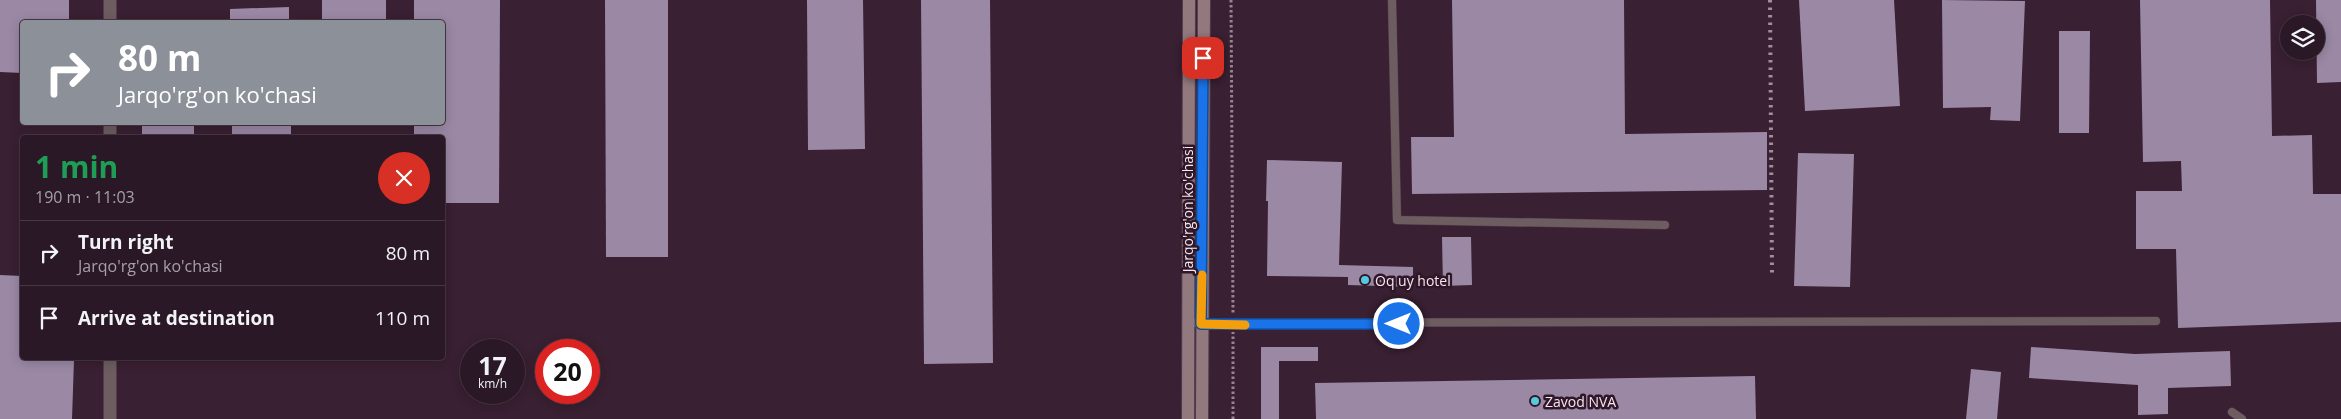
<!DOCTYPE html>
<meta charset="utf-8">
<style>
:root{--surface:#2b1826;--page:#33212e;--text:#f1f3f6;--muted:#a6a0a7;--line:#473743}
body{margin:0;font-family:"Open Sans",sans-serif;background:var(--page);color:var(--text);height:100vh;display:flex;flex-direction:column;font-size:19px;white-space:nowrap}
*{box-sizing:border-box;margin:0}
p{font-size:16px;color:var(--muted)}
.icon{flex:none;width:28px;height:28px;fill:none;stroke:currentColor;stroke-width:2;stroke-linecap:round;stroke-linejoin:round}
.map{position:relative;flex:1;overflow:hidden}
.side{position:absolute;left:20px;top:135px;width:425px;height:225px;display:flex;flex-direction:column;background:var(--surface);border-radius:5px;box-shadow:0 2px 12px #0003,0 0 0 1px var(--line)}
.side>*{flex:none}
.hud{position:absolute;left:20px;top:20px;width:425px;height:105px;border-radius:5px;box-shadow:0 2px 12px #0003,0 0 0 1px var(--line);background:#8c9099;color:#fff;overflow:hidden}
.controls{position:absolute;left:2280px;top:15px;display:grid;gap:10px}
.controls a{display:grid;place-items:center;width:45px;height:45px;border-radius:50%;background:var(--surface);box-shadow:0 2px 12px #0003,0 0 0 1px var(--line);font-size:25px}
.speed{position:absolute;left:460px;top:339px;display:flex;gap:10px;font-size:25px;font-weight:700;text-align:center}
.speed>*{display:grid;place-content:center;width:65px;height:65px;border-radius:50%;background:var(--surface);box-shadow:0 2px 12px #0003,0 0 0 1px var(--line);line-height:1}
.speed small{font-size:12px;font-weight:400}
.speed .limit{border:8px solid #d22;background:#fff;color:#111}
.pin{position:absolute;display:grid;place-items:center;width:42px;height:42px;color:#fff;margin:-21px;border-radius:10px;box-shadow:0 2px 8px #0006}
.me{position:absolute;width:55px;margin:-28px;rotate:270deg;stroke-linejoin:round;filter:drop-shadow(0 0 4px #0008)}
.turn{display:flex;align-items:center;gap:18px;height:105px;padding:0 15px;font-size:22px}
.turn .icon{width:65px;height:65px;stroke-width:2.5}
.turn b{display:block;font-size:35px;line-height:42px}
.round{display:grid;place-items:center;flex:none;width:52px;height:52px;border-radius:26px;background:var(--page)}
.headline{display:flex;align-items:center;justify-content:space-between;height:85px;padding:0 15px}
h1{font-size:30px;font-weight:700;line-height:38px;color:#1e9e55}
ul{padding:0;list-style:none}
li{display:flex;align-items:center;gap:15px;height:65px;padding:0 15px;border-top:1px solid var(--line)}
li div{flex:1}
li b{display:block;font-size:19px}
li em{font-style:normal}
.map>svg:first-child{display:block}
.building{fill:#9a88a5}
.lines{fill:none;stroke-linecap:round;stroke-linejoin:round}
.service-casing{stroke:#533c4d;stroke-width:9}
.minor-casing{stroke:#533c4d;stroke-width:14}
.secondary-casing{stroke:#533c4d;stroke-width:14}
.path{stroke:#988391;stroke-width:3;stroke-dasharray:2.5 2.5;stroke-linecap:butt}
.service{stroke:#6d5d60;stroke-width:8}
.minor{stroke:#6d5d60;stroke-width:12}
.secondary{stroke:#92797e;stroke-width:12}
.rail{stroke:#a28e9c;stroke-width:4;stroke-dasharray:2.5 5;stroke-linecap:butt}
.route-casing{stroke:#114b97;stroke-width:12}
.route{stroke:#1a73e8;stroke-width:9}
.slow{stroke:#f59e0b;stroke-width:9}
.poi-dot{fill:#55cadf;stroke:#2f1728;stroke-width:2}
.labels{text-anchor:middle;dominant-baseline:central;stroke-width:5;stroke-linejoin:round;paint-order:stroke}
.street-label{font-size:14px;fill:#f6e5f0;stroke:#2f1728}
.poi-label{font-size:14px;fill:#f6e5f0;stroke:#2f1728;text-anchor:start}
</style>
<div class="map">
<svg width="2341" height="419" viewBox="0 0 2341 419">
<rect width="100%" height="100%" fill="#392032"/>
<g class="building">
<polygon points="0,0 69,0 69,22 22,22 22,73 0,72"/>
<rect x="322" y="0" width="64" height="22"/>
<polygon points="414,0 500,0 499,203 442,203 442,138 414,138 414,122 442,122 442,22 414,22"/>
<polygon points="605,0 668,0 668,257 606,257"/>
<polygon points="807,0 863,0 865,149 808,150"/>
<polygon points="921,0 990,0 993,363 924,364"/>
<polygon points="1452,0 1624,0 1625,134 1767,132 1767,190 1412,194 1411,137 1454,137"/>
<polygon points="1799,0 1894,0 1900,106 1805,111"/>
<polygon points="1942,0 2025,1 2020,121 1990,120 1991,107 1943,108"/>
<polygon points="2140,0 2270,0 2272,136 2312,135 2313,194 2341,194 2341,322 2178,328 2176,249 2136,249 2136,191 2182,191 2181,161 2143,162"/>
<polygon points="2316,0 2341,0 2341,82 2317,83"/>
<polygon points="289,7 289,22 230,22 230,9"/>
<polygon points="2059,31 2090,31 2089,133 2059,133"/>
<rect x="142" y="122" width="52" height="16"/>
<rect x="232" y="122" width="59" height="16"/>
<polygon points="1798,153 1854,154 1850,287 1794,286"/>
<polygon points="1267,160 1342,162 1339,265 1413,267 1413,287 1348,285 1348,277 1267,276 1268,201 1266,201"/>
<polygon points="1442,237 1471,237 1472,285 1443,286"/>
<polygon points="0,275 22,276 22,359 74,360 72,419 0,419"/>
<polygon points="1261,347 1318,347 1318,361 1279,361 1279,419 1261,419"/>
<polygon points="2031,347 2135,354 2230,351 2231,386 2168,388 2168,414 2138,415 2138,385 2029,378"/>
<polygon points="1971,369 2001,372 1997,419 1966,419"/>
<polygon points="1755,376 1756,419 1316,419 1315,383"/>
</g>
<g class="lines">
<g class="service-casing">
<g id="service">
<polyline points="1392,0 1397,220 1665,225"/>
<polyline points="1187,323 2156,321"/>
<polyline points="2232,412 2242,419"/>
</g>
</g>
<g class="minor-casing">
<g id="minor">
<polyline points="110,22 110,0"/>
<polyline points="110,138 110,122"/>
<polyline points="110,419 110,358"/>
</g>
</g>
<g class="secondary-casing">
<g id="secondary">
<polyline points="1188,419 1189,0"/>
<polyline points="1202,419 1204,0"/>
</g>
</g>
<g class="path">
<polyline points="1231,0 1233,313"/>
<polyline points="1233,419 1233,332"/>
</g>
<use href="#service" class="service"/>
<use href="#minor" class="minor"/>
<use href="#secondary" class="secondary"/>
<polyline class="rail" points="1770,0 1772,274"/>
</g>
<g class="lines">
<g class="route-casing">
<polyline id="route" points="1203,58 1201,324 1399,324"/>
</g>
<use href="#route" class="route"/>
<polyline class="slow" points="1202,275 1201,324 1245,325"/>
</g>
<g class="poi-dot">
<circle cx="1365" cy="280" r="5"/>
<circle cx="1535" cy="401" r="5"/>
</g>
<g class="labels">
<g class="street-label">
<text transform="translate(1187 209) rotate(-90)">Jarqo'rg'on ko'chasi</text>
</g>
<g class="poi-label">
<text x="1375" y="280">Oq uy hotel</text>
<text x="1545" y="401">Zavod NVA</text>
</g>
</g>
</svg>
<div class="controls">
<a><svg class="icon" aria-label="layers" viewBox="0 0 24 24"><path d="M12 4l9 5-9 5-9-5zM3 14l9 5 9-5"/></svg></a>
</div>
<div class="speed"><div>17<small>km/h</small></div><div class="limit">20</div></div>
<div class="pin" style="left:1203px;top:58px;background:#d93025"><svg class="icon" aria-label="arrive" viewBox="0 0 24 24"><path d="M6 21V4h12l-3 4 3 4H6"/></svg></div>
<svg class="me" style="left:1399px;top:324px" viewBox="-20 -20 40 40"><circle r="17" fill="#1a73e8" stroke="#fff" stroke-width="3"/><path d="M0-11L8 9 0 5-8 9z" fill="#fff"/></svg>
<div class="hud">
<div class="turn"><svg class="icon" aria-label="right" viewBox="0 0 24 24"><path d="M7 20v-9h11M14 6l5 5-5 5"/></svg><div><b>80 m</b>Jarqo'rg'on ko'chasi</div></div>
</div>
<section class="side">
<div class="headline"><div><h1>1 min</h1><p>190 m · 11:03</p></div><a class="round" style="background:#d93025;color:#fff"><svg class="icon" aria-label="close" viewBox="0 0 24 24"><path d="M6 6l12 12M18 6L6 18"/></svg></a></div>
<ul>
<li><svg class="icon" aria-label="right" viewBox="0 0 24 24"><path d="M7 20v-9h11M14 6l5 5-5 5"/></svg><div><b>Turn right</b><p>Jarqo'rg'on ko'chasi</p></div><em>80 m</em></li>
<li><svg class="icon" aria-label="arrive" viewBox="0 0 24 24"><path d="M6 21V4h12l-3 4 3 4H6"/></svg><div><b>Arrive at destination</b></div><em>110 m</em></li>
</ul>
</section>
</div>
